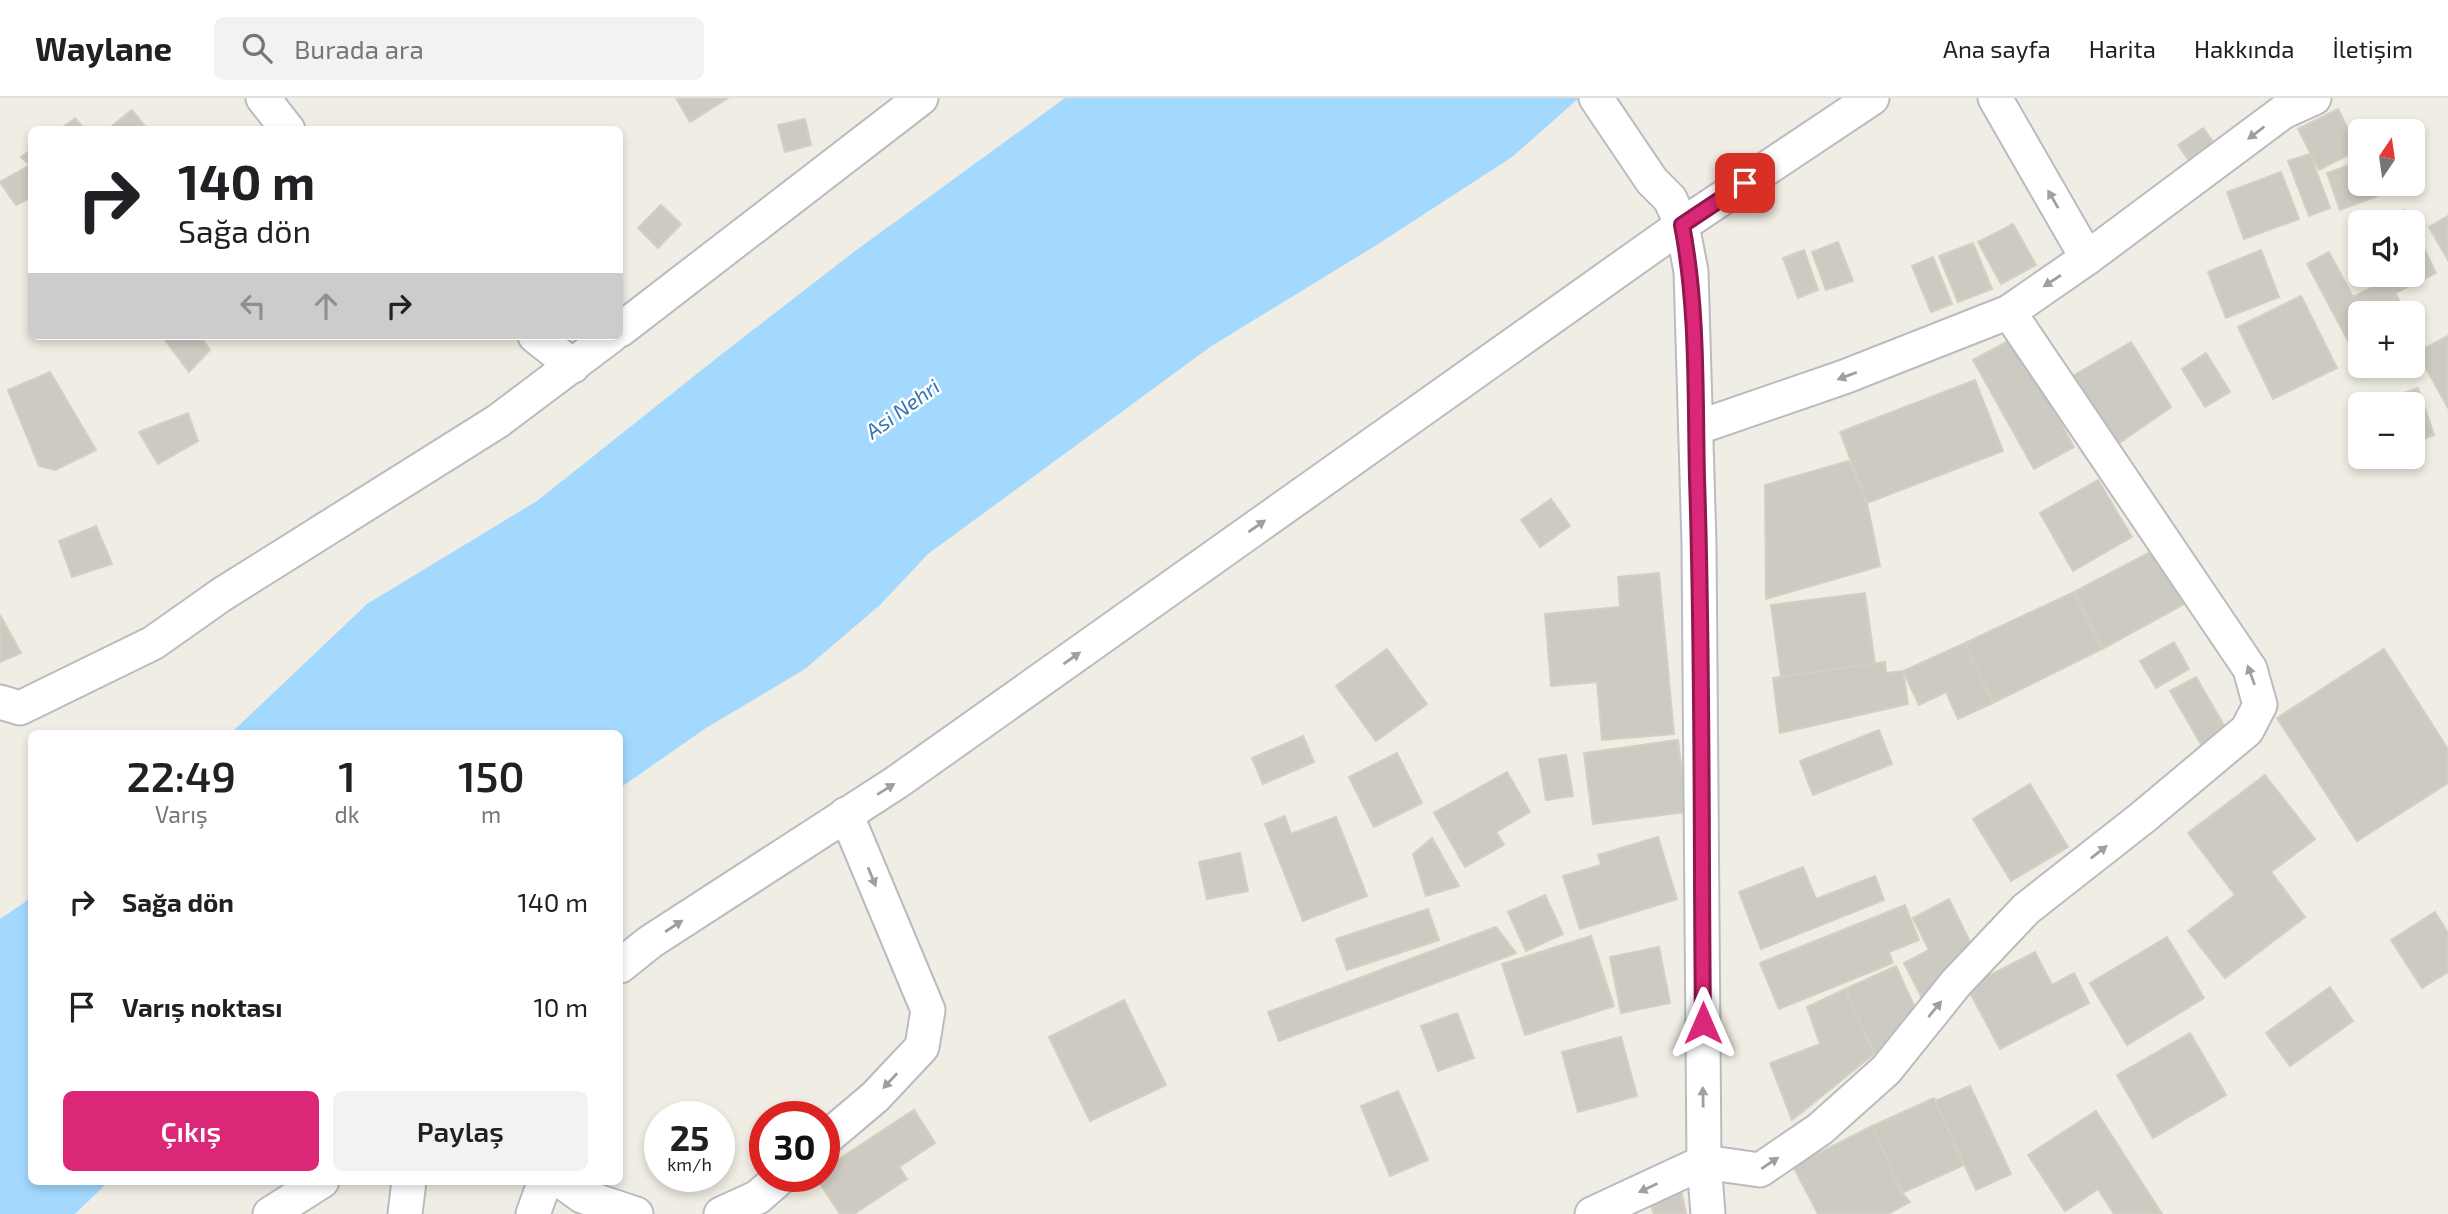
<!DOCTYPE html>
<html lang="tr">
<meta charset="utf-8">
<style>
:root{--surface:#fff;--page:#f2f2f2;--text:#202124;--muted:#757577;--line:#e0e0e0;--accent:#db2777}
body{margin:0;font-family:"Exo 2",sans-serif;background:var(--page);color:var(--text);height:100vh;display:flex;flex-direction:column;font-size:26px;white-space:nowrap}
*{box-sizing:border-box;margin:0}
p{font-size:23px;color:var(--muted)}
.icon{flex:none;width:38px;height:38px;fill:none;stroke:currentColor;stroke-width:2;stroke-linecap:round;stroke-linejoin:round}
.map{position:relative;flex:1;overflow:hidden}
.panel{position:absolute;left:28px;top:632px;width:595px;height:455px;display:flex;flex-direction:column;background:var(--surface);border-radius:10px;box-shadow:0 4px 10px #0003}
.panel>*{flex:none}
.hud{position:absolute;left:28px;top:28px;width:595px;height:214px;border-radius:10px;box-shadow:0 4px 10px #0003;background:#fff;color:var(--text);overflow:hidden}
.needle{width:46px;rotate:13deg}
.tools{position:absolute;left:2348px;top:21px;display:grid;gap:14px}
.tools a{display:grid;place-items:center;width:77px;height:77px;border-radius:10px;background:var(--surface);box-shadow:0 4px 10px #0003;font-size:35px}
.speed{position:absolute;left:644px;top:1003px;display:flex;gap:14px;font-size:35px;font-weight:700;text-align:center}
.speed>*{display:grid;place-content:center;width:91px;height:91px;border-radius:50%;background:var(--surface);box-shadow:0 4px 10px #0003;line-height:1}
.speed small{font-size:18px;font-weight:400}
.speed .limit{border:10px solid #d22;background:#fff;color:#111}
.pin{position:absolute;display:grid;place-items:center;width:60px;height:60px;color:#fff;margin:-30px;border-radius:14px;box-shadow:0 4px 10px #0006}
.me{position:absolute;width:77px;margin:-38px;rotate:0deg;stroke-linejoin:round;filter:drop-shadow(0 0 5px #0008)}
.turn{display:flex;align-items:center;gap:24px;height:147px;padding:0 35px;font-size:32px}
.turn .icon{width:91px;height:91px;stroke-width:2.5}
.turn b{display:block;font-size:49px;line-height:60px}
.lanes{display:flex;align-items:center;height:66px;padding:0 35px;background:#0003;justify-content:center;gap:35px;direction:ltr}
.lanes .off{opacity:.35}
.eta{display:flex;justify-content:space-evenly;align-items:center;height:119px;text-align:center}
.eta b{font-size:42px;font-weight:600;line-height:49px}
.primary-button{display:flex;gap:14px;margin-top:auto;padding:14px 35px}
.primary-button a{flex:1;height:80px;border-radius:10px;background:var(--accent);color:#fff;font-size:28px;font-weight:600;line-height:80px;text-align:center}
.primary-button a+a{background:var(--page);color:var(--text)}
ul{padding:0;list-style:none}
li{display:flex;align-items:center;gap:21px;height:105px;padding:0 35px}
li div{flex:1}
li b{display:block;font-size:26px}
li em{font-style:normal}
header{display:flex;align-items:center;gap:42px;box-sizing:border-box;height:98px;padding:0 35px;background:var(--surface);border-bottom:2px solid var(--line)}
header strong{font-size:33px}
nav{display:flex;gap:38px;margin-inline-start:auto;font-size:24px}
.search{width:490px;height:63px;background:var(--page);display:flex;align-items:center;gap:18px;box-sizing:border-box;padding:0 24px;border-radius:10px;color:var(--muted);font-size:26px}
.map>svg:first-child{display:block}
.water{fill:#a4d9ff}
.building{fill:#cdcac2;stroke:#d5cfc1;stroke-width:2}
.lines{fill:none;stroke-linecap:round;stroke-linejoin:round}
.street-casing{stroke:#b8bcc1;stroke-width:37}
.street{stroke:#fff;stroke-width:33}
.oneway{fill:#9da0a3}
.route-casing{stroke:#8e194d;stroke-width:18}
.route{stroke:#db2777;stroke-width:12}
.labels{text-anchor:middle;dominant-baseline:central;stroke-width:5;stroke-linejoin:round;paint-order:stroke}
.water-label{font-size:21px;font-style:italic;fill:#3374b3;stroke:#fff}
</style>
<header>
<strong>Waylane</strong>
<div class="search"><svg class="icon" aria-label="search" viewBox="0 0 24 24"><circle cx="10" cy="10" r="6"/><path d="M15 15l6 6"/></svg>Burada ara</div>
<nav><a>Ana sayfa</a><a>Harita</a><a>Hakkında</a><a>İletişim</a></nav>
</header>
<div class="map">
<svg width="2448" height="1116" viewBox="0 0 2448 1116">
<rect width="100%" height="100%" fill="#f0ede4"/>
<g class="water">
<polygon points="1065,0 1579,0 1512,59 1375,148 1210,249 928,456 880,507 805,571 706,630 620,690 620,635 231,635 367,506 537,403 718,259 855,153"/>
<polygon points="31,800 32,1083 109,1083 75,1116 0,1116 0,821"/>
</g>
<g class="building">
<polygon points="676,0 728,0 690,24"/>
<polygon points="2338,11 2358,52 2319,72 2298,31"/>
<polygon points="132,12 148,32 107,32"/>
<polygon points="75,20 85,32 59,32"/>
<polygon points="805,21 811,47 785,54 778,27"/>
<polygon points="2203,30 2218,50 2193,68 2178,47"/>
<polygon points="32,51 32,99 16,107 0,84 30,67 21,59"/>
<polygon points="2310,56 2330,110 2309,118 2288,63"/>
<polygon points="2361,63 2361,86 2379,86 2383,96 2340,112 2327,75"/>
<polygon points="2281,74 2299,121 2244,141 2227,94"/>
<polygon points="661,107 681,126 658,150 638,130"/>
<polygon points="2405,112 2411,124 2381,124"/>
<polygon points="2448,118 2448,162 2429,129"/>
<polygon points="2013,126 2036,167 2001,186 1978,144"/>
<polygon points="2413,128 2436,175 2381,202 2369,177 2413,177"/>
<polygon points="2361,134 2361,160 2350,140"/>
<polygon points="1838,144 1853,183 1826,192 1812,154"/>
<polygon points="1973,145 1992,191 1958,204 1939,158"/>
<polygon points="1804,152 1818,192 1798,200 1783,160"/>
<polygon points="2261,152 2279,199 2226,220 2208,174"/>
<polygon points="2329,154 2353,199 2388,181 2406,215 2361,215 2361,267 2307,166"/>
<polygon points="1933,159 1952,206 1931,214 1912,168"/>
<polygon points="2301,198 2337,270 2273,301 2238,229"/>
<polygon points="162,238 200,238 210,252 189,274"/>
<polygon points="2448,238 2448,310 2417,254"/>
<polygon points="2014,240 2074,349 2034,371 1973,262"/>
<polygon points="2131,244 2171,309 2115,348 2071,279"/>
<polygon points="2206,255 2230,294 2205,309 2182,271"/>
<polygon points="50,274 96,352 55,372 39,368 8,292"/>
<polygon points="1975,282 2003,353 1867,405 1840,334"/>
<polygon points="2418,290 2434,337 2413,344 2413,306 2372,306"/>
<polygon points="188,315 198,343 158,366 139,334"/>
<polygon points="1849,363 1867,405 1880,468 1766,501 1765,387"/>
<polygon points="2098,382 2132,439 2073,473 2040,415"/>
<polygon points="1551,401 1570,428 1540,449 1521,422"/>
<polygon points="96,428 112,466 72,479 59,443"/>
<polygon points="2154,452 2184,506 2102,551 2074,494"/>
<polygon points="1659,475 1674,636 1602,642 1597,584 1551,588 1545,516 1620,509 1618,479"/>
<polygon points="2074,494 2102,551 1993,605 1965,545"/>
<polygon points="1865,495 1875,566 1781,579 1771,507"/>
<polygon points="0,517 21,555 0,564"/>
<polygon points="2174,544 2189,571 2156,590 2140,563"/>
<polygon points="1965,545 1993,605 1958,621 1946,594 1919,607 1903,573"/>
<polygon points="1387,551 1427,606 1376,643 1336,588"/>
<polygon points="2384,551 2448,651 2448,685 2357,743 2277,620"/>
<polygon points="1885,564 1886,575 1903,573 1908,606 1780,635 1773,580"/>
<polygon points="2196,579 2230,638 2205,653 2170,593"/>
<polygon points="1879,632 1892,666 1813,697 1800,663"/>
<polygon points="1303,638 1314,664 1263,686 1252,660"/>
<polygon points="1678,642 1687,714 1593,726 1584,655"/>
<polygon points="1397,655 1422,705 1374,729 1349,679"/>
<polygon points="1566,657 1573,698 1546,702 1539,661"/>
<polygon points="1507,674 1530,714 1496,734 1504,747 1465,769 1434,715"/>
<polygon points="2265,677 2315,741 2271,774 2305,819 2225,880 2188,833 2235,797 2188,735"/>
<polygon points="2030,686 2068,749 2011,783 1973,721"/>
<polygon points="1285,718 1291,736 1336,719 1367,798 1303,823 1265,726"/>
<polygon points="1658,739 1677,801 1580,831 1563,778 1601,767 1598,757"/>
<polygon points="1432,740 1459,788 1426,798 1413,756"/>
<polygon points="1240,755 1248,793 1207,801 1199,764"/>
<polygon points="1803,769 1816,801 1875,778 1884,802 1761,851 1739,794"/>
<polygon points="1545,797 1563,836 1526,853 1508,814"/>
<polygon points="1949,801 1972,848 1927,910 1904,865 1929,852 1913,820"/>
<polygon points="1905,807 1919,842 1889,854 1893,865 1779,911 1760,865"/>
<polygon points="1428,811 1439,842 1347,872 1336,841"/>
<polygon points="2435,814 2448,835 2448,874 2422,890 2391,842"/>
<polygon points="1496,829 1516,855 1279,943 1268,914"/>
<polygon points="1591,838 1614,908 1525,937 1502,866"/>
<polygon points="2167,839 2204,900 2127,947 2090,885"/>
<polygon points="1659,849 1670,905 1621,915 1610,859"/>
<polygon points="2035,854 2052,887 2074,875 2089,905 2000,951 1967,889"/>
<polygon points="1896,868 1919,919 1874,956 1845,891"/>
<polygon points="2330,889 2353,923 2290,968 2266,935"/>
<polygon points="1845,891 1874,956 1792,1022 1770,965 1820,946 1807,909"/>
<polygon points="1124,902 1166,987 1090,1023 1049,939"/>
<polygon points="1457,915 1474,960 1438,973 1421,928"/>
<polygon points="2190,935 2226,997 2153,1040 2117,977"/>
<polygon points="1621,939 1637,998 1578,1014 1562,954"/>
<polygon points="1970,988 2011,1076 1976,1092 1935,1003"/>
<polygon points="1398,993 1428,1062 1390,1078 1361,1008"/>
<polygon points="1934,1000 1964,1067 1902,1095 1872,1028"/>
<polygon points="914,1012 935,1045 899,1069 907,1081 854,1116 840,1116 815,1078 824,1078 824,1071"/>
<polygon points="2096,1013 2162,1116 2114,1116 2098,1091 2065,1113 2028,1057"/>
<polygon points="1872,1028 1902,1095 1910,1104 1888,1116 1818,1116 1793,1068"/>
<polygon points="1681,1092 1686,1116 1654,1116 1649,1101"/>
</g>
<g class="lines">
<g class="street-casing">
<g id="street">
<polyline points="263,0 288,32"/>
<polyline points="1596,0 1652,83 1670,101 1682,127 1691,173 1699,446 1704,1064 1708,1116"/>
<polyline points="1995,0 2087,160"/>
<polyline points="620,232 921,0"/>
<polyline points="535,238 573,268"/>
<polyline points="1696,330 1844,279 2009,214 2087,160 2283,14 2314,0"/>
<polyline points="0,604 20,610 153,545 221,497 498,323 611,238"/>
<polyline points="620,868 650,844 897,684 1682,127 1872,0"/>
<polyline points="824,1042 875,999 922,949 928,912 846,716"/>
<polyline points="561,1083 582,1098 636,1116"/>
<polyline points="270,1116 322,1083"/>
<polyline points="405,1116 409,1083"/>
<polyline points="533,1116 545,1083"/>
<polyline points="721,1116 758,1099 782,1078"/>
<polyline points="1592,1116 1704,1064 1760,1072 1820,1031 1886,972 1956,885 2026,811 2142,720 2247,632 2260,607 2250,571 2009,214"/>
</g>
</g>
<use href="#street" class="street"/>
</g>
<defs><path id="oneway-solid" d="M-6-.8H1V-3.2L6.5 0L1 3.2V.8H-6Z" transform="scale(1.75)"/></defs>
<g class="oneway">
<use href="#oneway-solid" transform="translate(2256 35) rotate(143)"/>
<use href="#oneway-solid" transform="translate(2053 101) rotate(-120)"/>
<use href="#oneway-solid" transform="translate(2052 183) rotate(147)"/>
<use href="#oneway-solid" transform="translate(1847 278) rotate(159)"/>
<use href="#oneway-solid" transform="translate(1257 428) rotate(-35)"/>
<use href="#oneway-solid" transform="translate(1072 560) rotate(-35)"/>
<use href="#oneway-solid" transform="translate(2251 577) rotate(-110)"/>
<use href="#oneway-solid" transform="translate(886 691) rotate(-32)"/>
<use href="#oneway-solid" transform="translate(2099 754) rotate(-38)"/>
<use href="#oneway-solid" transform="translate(872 779) rotate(68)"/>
<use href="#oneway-solid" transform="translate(674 828) rotate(-33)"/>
<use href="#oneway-solid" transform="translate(1935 911) rotate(-51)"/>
<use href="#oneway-solid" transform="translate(890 983) rotate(133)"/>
<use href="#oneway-solid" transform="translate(1703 999) rotate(-91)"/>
<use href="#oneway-solid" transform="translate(1770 1065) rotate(-34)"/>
<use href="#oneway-solid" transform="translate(1648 1090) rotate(155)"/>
</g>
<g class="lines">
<g class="route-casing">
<path id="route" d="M1703 925C1701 744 1703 562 1697 380 1695 296 1698 210 1682 127L1745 85"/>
</g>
<use href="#route" class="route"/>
</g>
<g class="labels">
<g class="water-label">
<text transform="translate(902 310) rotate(-36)">Asi Nehri</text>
</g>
</g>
</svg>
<div class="tools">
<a><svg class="needle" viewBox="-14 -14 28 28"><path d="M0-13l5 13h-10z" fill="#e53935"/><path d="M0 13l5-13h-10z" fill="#757577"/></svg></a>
<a><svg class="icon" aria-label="sound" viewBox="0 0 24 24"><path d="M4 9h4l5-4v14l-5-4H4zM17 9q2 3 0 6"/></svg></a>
<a>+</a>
<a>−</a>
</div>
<div class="speed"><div>25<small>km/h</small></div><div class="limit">30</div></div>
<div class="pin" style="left:1745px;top:85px;background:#d93025"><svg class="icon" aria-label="arrive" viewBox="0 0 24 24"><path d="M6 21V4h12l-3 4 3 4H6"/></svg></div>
<svg class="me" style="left:1703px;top:925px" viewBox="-20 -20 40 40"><path d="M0-17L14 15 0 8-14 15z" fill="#db2777" stroke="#fff" stroke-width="4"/></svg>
<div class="hud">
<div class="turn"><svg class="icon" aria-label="right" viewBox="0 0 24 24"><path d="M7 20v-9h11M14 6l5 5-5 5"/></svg><div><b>140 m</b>Sağa dön</div></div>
<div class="lanes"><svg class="icon off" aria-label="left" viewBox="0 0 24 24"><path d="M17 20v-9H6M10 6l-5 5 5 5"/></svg><svg class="icon off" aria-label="ahead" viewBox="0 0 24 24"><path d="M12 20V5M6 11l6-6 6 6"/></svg><svg class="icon" aria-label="right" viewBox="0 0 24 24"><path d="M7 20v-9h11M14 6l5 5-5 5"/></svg></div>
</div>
<section class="panel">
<div class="eta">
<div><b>22:49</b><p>Varış</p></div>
<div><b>1</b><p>dk</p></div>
<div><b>150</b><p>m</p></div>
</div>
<ul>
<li><svg class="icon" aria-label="right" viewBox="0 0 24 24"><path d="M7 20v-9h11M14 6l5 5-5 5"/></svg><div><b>Sağa dön</b></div><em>140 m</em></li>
<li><svg class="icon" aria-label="arrive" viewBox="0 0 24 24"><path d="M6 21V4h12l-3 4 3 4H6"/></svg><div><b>Varış noktası</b></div><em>10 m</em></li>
</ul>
<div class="primary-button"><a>Çıkış</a><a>Paylaş</a></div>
</section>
</div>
